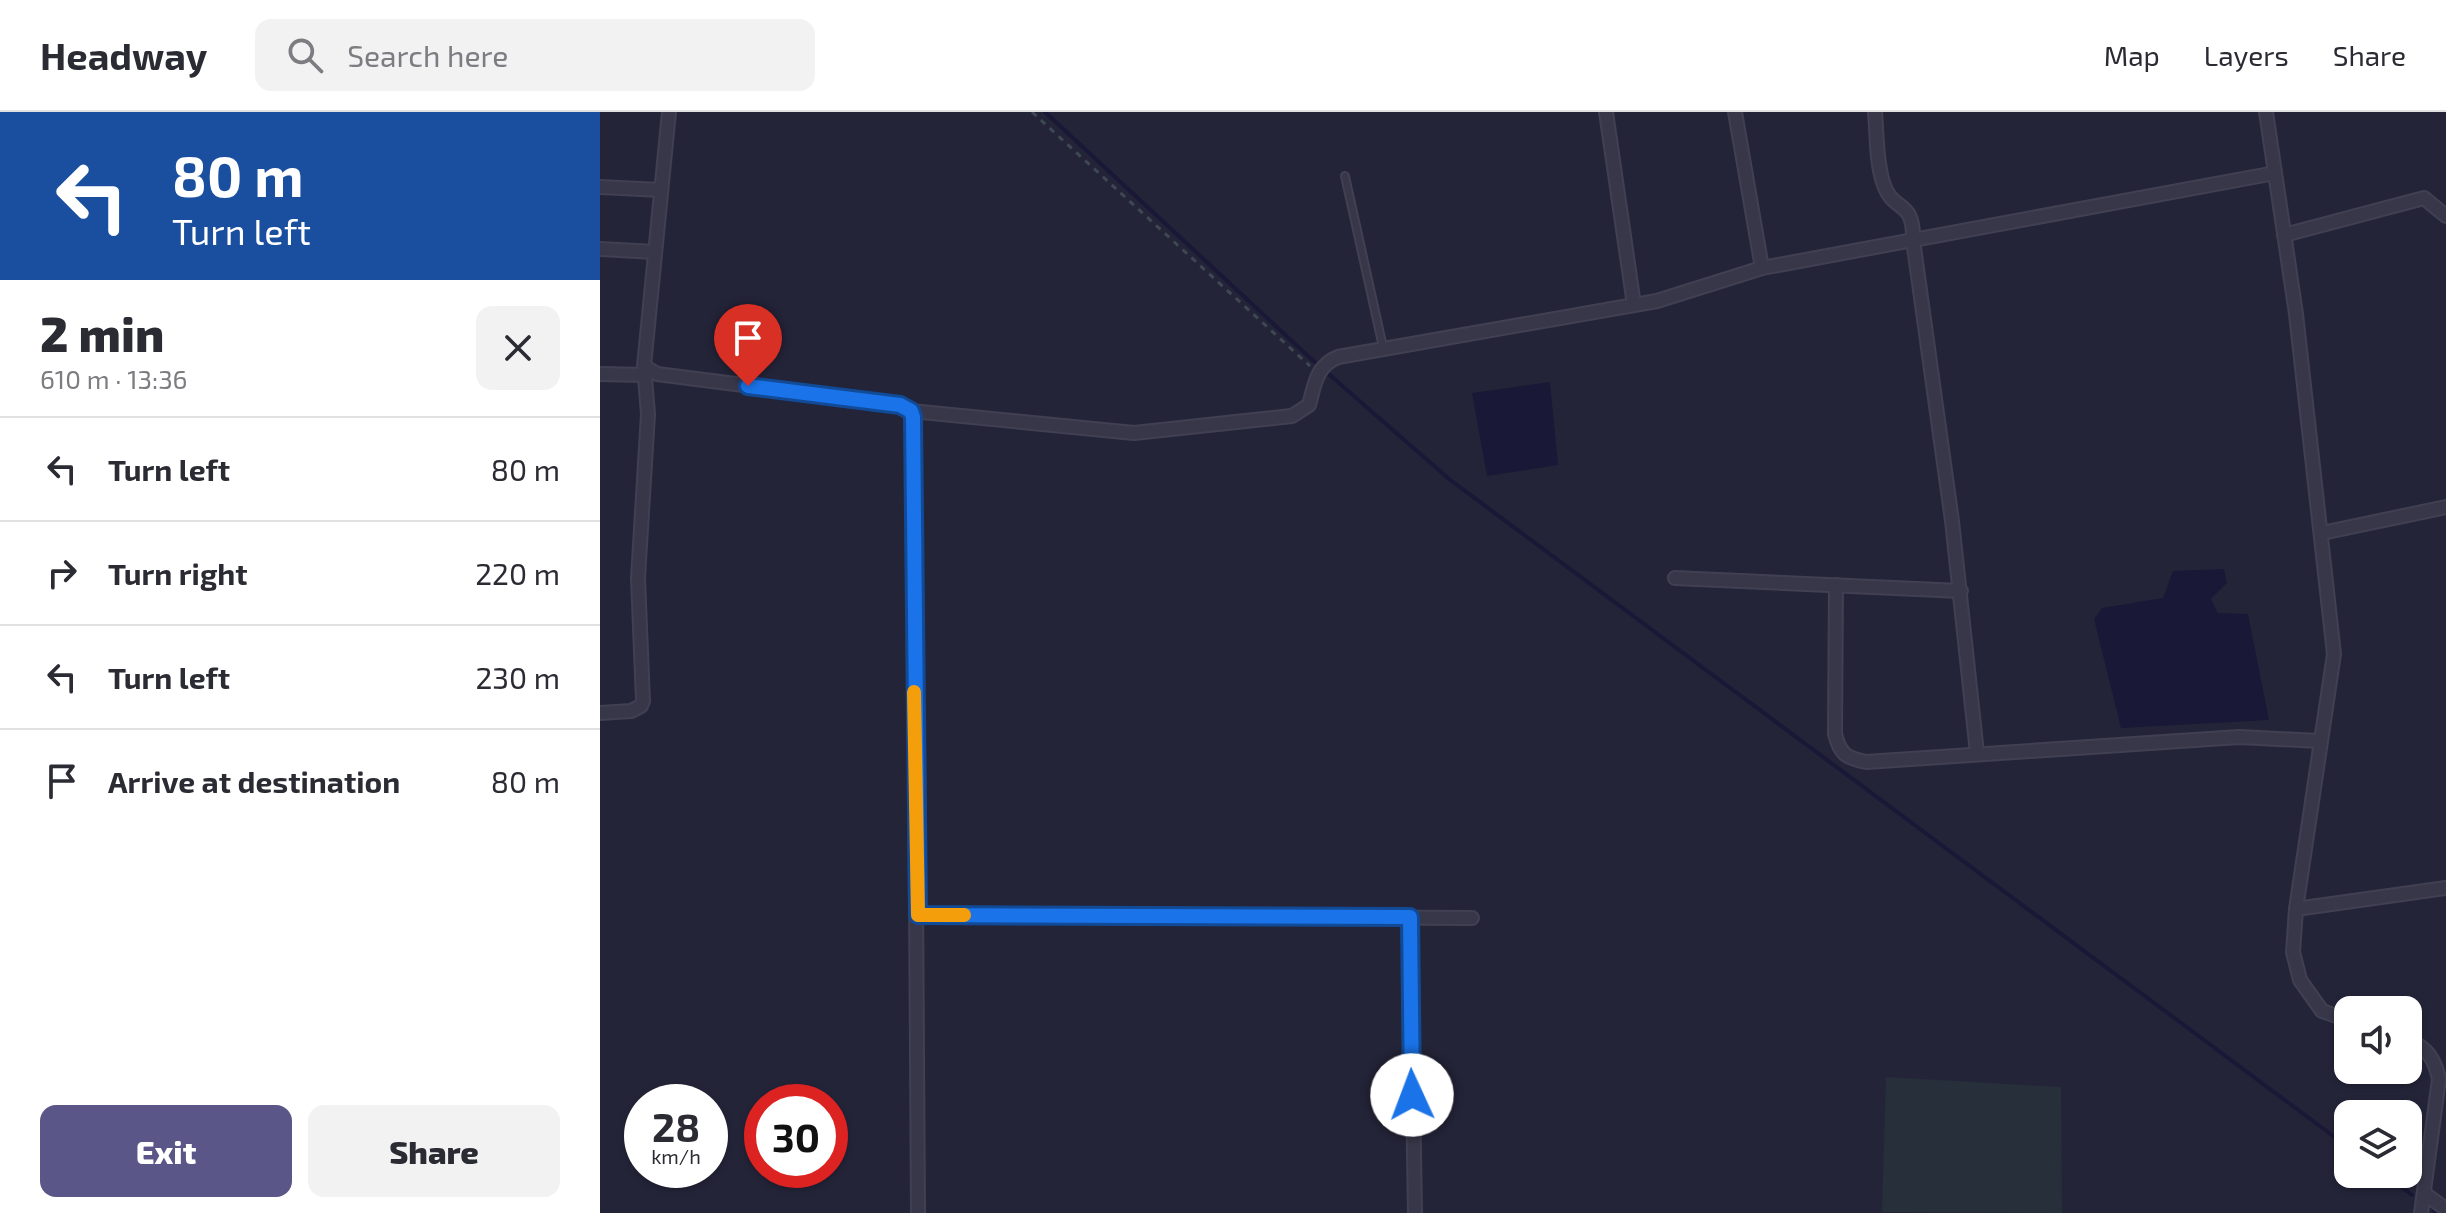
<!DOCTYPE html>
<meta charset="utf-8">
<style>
:root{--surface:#fff;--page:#f2f2f3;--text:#2b2b33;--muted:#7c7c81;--line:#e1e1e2;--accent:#5a5788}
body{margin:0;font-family:"Exo 2",sans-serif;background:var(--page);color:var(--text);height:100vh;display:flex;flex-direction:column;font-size:30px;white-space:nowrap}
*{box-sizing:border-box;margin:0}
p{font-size:26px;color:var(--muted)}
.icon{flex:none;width:44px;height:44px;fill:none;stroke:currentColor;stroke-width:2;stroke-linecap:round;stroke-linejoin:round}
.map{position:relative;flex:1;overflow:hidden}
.sheet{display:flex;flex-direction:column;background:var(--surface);width:600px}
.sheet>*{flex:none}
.hud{background:#1a4fa0;color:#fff;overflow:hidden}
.fabs{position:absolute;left:1734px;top:884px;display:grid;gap:16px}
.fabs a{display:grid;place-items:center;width:88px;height:88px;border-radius:16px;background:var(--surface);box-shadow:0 2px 6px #0004;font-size:40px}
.speed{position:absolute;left:24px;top:972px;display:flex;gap:16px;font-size:40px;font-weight:700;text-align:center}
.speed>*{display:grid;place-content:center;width:104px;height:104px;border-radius:50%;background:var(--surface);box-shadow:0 2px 6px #0004;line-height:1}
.speed small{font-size:20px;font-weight:400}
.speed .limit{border:12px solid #d22;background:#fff;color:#111}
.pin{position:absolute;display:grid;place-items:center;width:68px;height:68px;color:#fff;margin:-82px -34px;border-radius:50% 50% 50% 0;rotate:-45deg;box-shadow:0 0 8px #0007}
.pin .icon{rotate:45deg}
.me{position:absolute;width:88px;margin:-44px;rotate:358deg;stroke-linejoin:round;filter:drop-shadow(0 0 6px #0008)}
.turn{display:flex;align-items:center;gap:28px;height:168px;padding:0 40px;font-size:36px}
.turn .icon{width:104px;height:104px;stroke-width:2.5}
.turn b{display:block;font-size:56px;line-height:68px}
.round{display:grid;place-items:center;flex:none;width:84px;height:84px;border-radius:16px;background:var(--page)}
.summary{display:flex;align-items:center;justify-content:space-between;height:136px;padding:0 40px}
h1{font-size:48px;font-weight:800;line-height:60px}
.button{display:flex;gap:16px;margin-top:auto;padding:16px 40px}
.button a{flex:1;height:92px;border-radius:16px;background:var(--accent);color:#fff;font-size:32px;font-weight:800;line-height:92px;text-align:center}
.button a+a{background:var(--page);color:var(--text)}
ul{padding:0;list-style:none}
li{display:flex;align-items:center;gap:24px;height:104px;padding:0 40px;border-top:2px solid var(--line)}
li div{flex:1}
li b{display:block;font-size:30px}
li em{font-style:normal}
header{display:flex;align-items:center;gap:48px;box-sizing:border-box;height:112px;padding:0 40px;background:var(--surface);border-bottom:2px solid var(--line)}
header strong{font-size:38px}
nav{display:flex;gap:44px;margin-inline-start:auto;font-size:28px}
.search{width:560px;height:72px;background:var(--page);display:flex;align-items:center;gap:20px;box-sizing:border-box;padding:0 28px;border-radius:16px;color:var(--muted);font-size:30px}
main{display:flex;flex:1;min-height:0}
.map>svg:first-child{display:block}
.green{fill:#262f3a}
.water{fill:#191836}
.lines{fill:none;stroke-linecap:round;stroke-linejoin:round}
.stream{stroke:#191836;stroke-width:4}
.service-casing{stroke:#414052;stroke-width:10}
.minor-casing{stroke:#414052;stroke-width:16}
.path{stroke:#3e4852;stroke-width:3;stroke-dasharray:6 6;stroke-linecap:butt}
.service{stroke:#383749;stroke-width:6}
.minor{stroke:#383749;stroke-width:12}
.route-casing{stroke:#114b97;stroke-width:20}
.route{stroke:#1a73e8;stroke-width:14}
.slow{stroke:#f59e0b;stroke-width:14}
</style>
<header>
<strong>Headway</strong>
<div class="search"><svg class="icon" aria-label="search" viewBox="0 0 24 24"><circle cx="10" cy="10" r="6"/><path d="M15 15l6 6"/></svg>Search here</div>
<nav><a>Map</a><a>Layers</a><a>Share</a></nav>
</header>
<main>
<section class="sheet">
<div class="hud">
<div class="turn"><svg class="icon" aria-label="left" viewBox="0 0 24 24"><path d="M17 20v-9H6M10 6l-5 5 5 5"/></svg><div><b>80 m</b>Turn left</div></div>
</div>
<div class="summary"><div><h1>2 min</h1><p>610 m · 13:36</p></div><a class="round"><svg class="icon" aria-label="close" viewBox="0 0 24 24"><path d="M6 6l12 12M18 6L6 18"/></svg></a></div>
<ul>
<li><svg class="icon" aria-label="left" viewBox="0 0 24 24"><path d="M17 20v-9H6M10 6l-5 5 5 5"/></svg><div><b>Turn left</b></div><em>80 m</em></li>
<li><svg class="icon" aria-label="right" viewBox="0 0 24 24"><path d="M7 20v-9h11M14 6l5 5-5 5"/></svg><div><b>Turn right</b></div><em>220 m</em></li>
<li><svg class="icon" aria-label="left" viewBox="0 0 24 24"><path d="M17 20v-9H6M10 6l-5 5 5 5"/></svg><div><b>Turn left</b></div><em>230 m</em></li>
<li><svg class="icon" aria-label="arrive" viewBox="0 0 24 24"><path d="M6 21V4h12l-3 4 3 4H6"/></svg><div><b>Arrive at destination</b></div><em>80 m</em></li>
</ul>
<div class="button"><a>Exit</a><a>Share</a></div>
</section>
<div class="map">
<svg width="1846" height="1101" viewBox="0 0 1846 1101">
<rect width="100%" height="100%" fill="#242439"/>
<polygon class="green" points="1286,965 1461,975 1462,1101 1282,1100"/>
<g class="water">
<polygon points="950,270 958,353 887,364 872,281"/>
<polygon points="1624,457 1627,471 1611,487 1618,501 1648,502 1669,608 1521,616 1494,507 1502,496 1563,486 1573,459"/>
</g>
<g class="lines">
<g class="stream">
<polyline points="445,0 708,244 849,367 1748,1035"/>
<polyline points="1784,1062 1812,1083"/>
<polyline points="1834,1099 1837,1101"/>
</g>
<g class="service-casing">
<polyline id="service" points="745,64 783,235"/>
</g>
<g class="minor-casing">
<g id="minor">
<polyline points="69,0 44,254 57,262 300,293 311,299 313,305 318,1101"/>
<polyline points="1006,0 1034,193"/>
<polyline points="1135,0 1162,156"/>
<path d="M1275 0C1277 22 1276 49 1283 70 1293 103 1314 85 1313 128L1352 409 1377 641"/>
<polyline points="1666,0 1696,202 1734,542 1696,797 1693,840 1700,868 1722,899 1748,908"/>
<polyline points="0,75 61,78"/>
<polyline points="1684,123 1824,86 1846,104"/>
<polyline points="0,137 55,140"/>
<polyline points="0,262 46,263"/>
<path d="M311 299 534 321 692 304 709 293C715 272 716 254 738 245L1057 189 1162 156 1675 61"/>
<polyline points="1722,421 1846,395"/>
<polyline points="1075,466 1361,479"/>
<path d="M1236 473 1235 622C1240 642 1246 646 1266 650L1639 625 1719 629"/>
<polyline points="0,601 31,599 41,594 43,589 38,466 48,302 44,254"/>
<polyline points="1696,797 1846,776"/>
<polyline points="318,803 872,806"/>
<polyline points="810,805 815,1101"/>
<path d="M1808 928C1827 935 1835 948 1839 967L1821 1101"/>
<polyline points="1825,1082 1846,1097"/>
</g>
</g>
<polyline class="path" points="432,0 710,254"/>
<use href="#service" class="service"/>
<use href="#minor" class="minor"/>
</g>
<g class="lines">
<g class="route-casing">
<polyline id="route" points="148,274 300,293 311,299 313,305 318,803 810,805 812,983"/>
</g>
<use href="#route" class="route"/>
<polyline class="slow" points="314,580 318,803 364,803"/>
</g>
</svg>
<div class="fabs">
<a><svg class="icon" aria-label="sound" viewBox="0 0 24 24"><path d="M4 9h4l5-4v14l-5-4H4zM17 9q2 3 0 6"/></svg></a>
<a><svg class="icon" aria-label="layers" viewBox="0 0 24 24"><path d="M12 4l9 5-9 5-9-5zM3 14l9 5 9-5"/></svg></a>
</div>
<div class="speed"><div>28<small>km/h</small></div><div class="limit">30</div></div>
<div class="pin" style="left:148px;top:274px;background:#d93025"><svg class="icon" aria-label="arrive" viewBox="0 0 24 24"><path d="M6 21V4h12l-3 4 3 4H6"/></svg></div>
<svg class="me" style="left:812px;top:983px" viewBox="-20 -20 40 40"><circle r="19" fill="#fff"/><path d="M0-13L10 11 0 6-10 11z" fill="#1a73e8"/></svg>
</div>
</main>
